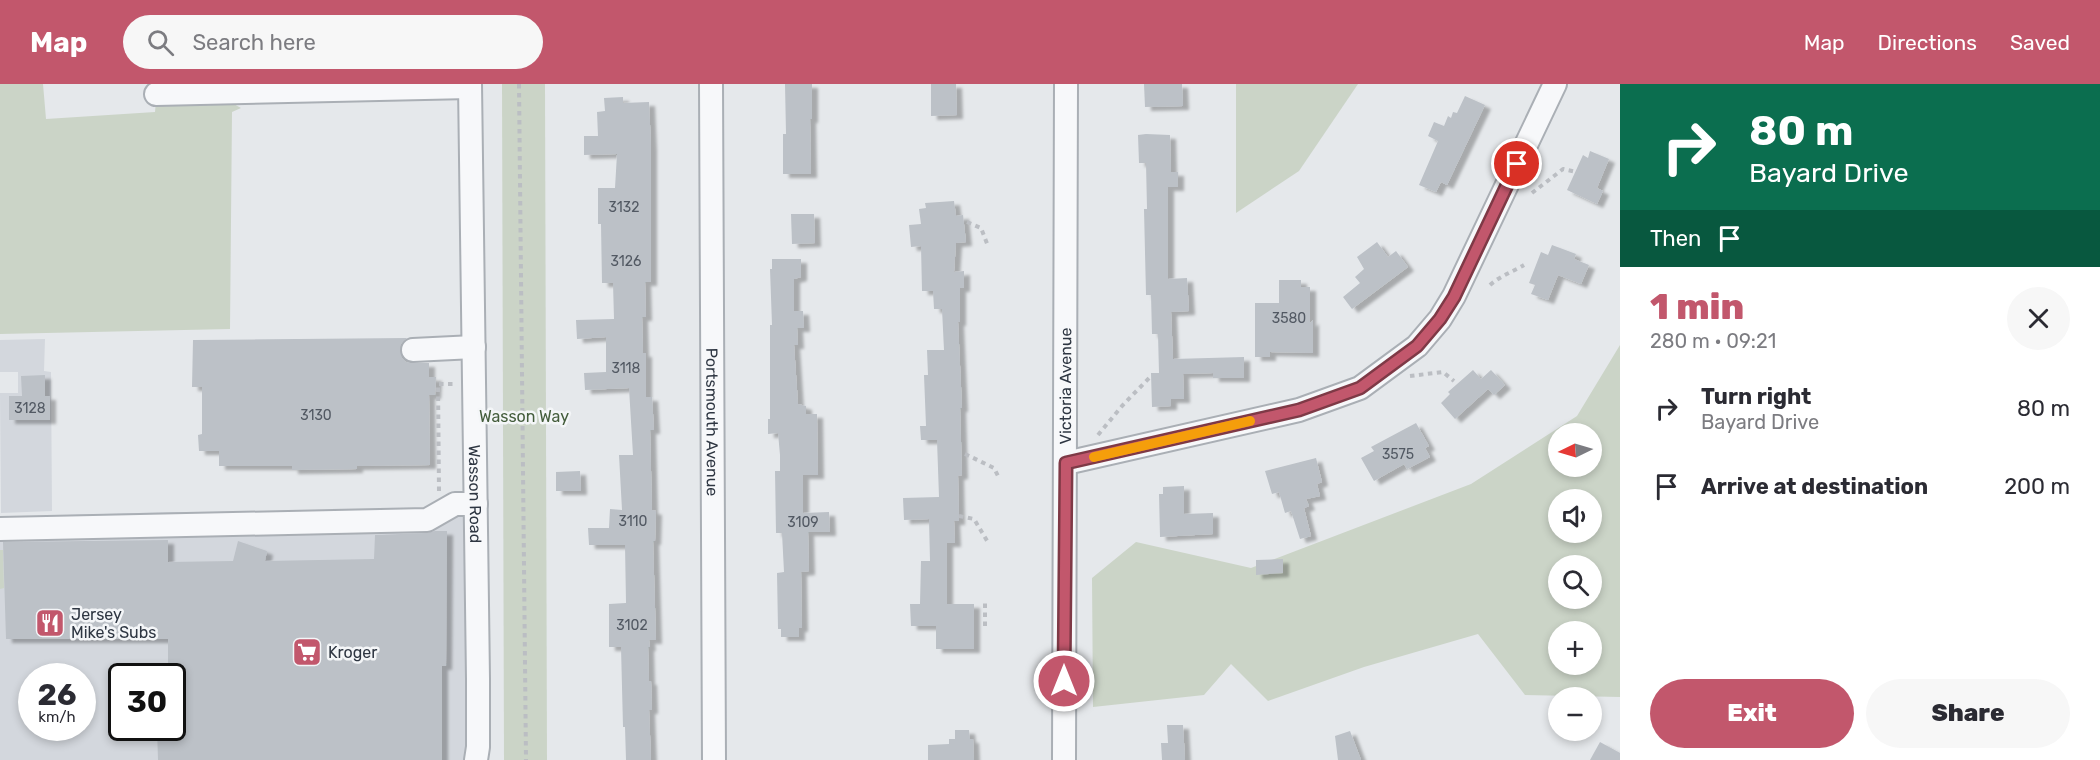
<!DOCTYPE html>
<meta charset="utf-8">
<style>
:root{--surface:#fff;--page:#f7f7f7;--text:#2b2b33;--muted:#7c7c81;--accent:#c2576c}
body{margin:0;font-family:Rubik,sans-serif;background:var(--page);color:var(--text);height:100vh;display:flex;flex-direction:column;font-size:22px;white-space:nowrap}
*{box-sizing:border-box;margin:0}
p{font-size:20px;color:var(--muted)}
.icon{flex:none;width:33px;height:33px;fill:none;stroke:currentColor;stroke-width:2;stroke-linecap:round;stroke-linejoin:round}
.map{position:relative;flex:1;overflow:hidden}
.panel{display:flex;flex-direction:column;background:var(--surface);width:480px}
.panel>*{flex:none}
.top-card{background:#0b6e4f;color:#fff;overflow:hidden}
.needle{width:39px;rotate:265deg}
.fabs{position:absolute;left:1548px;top:339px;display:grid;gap:12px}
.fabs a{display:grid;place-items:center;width:54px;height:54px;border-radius:50%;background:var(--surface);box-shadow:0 3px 9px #0003;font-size:30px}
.speed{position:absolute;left:18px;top:579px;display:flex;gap:12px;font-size:30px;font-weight:700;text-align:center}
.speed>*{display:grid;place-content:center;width:78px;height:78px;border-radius:50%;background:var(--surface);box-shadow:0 3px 9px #0003;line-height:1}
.speed small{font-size:15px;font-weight:400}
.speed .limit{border:3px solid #111;border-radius:9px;background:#fff;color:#111}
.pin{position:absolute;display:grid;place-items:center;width:51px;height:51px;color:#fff;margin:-26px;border:3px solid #fff;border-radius:50%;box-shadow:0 2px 6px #0007}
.me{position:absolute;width:66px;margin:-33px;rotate:0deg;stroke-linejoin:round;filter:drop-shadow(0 0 4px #0008)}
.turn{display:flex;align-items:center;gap:21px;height:126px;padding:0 30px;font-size:27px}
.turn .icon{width:78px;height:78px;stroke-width:2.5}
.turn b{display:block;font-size:42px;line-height:51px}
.then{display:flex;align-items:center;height:57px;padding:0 30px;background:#0003;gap:12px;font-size:22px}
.round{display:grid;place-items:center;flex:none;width:63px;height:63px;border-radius:32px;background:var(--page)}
.overview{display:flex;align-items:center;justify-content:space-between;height:102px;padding:0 30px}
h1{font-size:36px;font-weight:800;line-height:45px;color:var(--accent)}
.cta{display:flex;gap:12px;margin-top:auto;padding:12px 30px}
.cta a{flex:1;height:69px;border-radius:36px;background:var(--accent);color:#fff;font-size:24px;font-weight:800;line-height:69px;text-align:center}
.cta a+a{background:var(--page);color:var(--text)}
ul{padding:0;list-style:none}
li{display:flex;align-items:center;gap:18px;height:78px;padding:0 30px}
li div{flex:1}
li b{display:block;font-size:22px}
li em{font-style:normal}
header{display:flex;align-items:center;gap:36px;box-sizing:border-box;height:84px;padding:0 30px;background:var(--accent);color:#fff}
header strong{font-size:28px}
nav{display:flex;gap:33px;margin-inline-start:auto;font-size:21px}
.search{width:420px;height:54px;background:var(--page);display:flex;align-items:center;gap:15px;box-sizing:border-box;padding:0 21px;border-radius:33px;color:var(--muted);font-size:22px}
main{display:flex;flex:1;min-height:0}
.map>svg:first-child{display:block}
.built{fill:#d3d7dd;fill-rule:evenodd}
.green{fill:#cbd4c7;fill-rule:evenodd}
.building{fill:#bcc1c7;filter:url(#shadow)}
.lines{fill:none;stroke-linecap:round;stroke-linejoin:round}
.minor-casing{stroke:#aaafb5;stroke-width:26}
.path{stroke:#bbbec3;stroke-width:4;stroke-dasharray:4.5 4.5;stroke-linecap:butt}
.minor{stroke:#f7f8fa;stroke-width:22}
.route-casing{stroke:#7e3946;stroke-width:15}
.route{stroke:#c2576c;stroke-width:10}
.slow{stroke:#f59e0b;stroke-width:10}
.labels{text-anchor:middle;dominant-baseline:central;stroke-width:5;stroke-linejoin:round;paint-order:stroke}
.number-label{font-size:14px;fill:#525963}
.street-label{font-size:16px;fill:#2e3642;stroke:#f4f6f8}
.park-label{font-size:16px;fill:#445d3c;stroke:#f4f6f8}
.poi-label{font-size:16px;fill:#2e3642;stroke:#f4f6f8;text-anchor:start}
</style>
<header>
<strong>Map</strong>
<div class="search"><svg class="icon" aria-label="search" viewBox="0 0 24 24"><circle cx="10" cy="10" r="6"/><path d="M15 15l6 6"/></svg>Search here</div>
<nav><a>Map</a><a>Directions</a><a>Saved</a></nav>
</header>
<main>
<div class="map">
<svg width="1620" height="676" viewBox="0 0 1620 676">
<defs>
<filter id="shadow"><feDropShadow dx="6" dy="4" stdDeviation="1.5" flood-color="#0004"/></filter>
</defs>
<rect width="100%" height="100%" fill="#e5e8eb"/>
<g class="built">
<polygon points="45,255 44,287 51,288 52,427 1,429 0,309 18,309 18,288 0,288 0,256"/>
<path d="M476 420V676H0V433L172 428 421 429ZM32 592H82V644H32ZM122 592H172V644H122Z"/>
</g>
<g class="green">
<polygon points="0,0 43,0 46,35 155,28 156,17 232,19 241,24 232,28 230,245 0,250"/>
<polygon points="502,0 545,0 547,676 504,676"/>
<polygon points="1236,0 1358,0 1299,87 1236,129"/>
<path d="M1620 261V613L1525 611 1478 550 1364 583 1268 617 1231 580 1204 611 1093 623 1092 494 1136 458 1251 484 1471 400 1577 332ZM1558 350H1592V382H1558ZM1558 416H1592V448H1558ZM1558 482H1592V514H1558ZM1558 548H1592V580H1558Z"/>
<polygon points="0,466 3,466 4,504 0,505"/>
</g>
<g class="building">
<polygon points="785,0 812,0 812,35 810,35 811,90 783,90 783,50 786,50"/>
<polygon points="931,0 956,0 957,31 931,32"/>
<polygon points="1144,0 1182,0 1183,22 1145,23"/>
<polygon points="1465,12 1485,21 1447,101 1441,98 1436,108 1419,101 1438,57 1428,52 1434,38 1444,42 1448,32 1451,34 1453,28 1457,29"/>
<polygon points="623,13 623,19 649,18 651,63 651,198 645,198 646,233 642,233 643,269 646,269 646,313 652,313 654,346 650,346 652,426 656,427 655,457 653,457 656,556 649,556 650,563 648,563 649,597 651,597 652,626 649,626 651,676 626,676 625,643 623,643 621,563 609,563 609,520 626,519 625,461 589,461 588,444 609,444 610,425 622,426 619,371 633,371 629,304 585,306 584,289 606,288 606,253 577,255 576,236 614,235 613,199 602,199 601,140 598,140 598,104 615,104 617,70 584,71 584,52 598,52 597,28 605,27 604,14"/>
<polygon points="1146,50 1170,51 1171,88 1178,88 1178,103 1168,103 1168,195 1187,194 1189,227 1171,228 1173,275 1244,273 1244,294 1213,294 1213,289 1183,290 1184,315 1171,315 1171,322 1152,323 1151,289 1159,289 1158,250 1152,250 1151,211 1146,211 1144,125 1147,125 1146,79 1139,79 1138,51"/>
<polygon points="1590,67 1609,75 1597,104 1603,107 1597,120 1567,106 1583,71 1588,74"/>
<polygon points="954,117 956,132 963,131 966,158 956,159 954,188 964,187 964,204 960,204 960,238 958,238 962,324 960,324 962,391 958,392 959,437 954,437 955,459 947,459 947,520 974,520 974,565 936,565 936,542 911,542 910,520 920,520 921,477 930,477 929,435 904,436 903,414 939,413 937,356 921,356 920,342 926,342 924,291 928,291 927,266 944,266 942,225 934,225 933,207 922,207 921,162 911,163 909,141 921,140 919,125 926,124 925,119"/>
<polygon points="791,130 814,130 815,159 792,160"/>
<polygon points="1377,158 1388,173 1396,167 1408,183 1352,225 1343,213 1360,199 1355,193 1364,185 1357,173"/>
<polygon points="1552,161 1576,170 1574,175 1589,181 1581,200 1558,191 1548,216 1531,210 1535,201 1529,199 1541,168 1548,171"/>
<polygon points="772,175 801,175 801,193 794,195 794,227 803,227 804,244 797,244 798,261 794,261 798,320 806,322 806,330 817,330 818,391 803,391 803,429 829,428 830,448 808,448 809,487 801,488 802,544 799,544 799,553 781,553 781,545 778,545 777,489 784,488 782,449 776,449 775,387 780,387 780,371 778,349 768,350 768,335 770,335 770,241 772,241 770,185 772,185"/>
<polygon points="1279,196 1301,196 1301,203 1310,203 1310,239 1313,236 1313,269 1270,268 1270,273 1255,273 1255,219 1279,219"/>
<polygon points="407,254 401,260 400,267 402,274 406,278 413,279 429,279 429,293 436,293 435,311 429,311 430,381 357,382 357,385 292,386 292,382 219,382 219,367 199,367 198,351 202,350 202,303 192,303 193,256"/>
<polygon points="1473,286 1481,295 1491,286 1505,301 1494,311 1488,305 1455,335 1441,319 1450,310 1448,308"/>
<polygon points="45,291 45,312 50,312 50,336 9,336 9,312 22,312 21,292"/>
<polygon points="1416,339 1429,362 1425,364 1430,373 1407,385 1404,380 1374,397 1361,374 1374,367 1371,363"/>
<polygon points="1316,374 1322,398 1317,400 1320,412 1306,415 1309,422 1304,424 1311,452 1300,455 1291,427 1285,429 1279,408 1272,410 1265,387"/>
<polygon points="580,387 581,407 556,407 556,388"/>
<polygon points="1184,402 1184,430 1213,429 1213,450 1160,453 1159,410 1163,410 1163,403"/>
<polygon points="435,447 447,447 446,582 442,582 442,676 158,676 157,644 172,644 172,592 168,592 168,555 6,555 3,458 168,456 168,478 233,477 238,457 267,467 265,477 374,475 375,451 427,449"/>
<polygon points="1283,475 1283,489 1256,491 1256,476"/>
<polygon points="1167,641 1183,641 1185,676 1162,676 1161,659 1168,659"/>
<polygon points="955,646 969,646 970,655 973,655 974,676 928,676 928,661 949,660 949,655 955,655"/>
<polygon points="1350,647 1361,676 1338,676 1335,652"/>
<polygon points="1600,658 1620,669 1620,676 1590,676"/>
</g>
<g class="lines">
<g class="minor-casing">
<g id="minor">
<path id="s1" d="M470 0 478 595V663L476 676"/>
<path id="s2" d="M711 0 714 676"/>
<polyline points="156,10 470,3"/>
<polyline points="413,266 474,263"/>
<polyline points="1066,379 1299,326 1360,304 1417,262 1440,235 1454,212 1555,0"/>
<polyline points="0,445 427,436 455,420 476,420"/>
<path id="s3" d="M1064 676 1066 0"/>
</g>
</g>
<g class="path">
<polyline points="519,0 526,676"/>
<polyline points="1532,109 1563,85 1576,88"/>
<polyline points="967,138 981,144 988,162"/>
<path d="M1490 201C1500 192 1512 188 1524 181"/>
<polyline points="1410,292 1443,288 1454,297"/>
<polyline points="1098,351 1122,322 1150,293"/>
<polyline points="965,370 994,384 998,392"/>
<polyline points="439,407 438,300 453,300"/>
<polyline points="959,432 974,435 989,460"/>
<polyline points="985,542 985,516"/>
</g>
<use href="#minor" class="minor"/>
</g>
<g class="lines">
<g class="route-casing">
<polyline id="route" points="1064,597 1066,379 1299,326 1360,304 1417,262 1440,235 1454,213 1517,80"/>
</g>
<use href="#route" class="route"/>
<polyline class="slow" points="1094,373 1250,337"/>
</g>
<defs>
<g id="restaurant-square" transform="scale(1.5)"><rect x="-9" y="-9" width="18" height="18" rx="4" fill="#c2576c" stroke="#f4f6f8"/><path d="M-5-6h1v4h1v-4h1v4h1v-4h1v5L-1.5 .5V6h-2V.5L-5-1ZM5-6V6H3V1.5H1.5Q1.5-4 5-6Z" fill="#fff"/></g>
<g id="supermarket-square" transform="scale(1.5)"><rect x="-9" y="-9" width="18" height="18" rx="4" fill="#c2576c" stroke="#f4f6f8"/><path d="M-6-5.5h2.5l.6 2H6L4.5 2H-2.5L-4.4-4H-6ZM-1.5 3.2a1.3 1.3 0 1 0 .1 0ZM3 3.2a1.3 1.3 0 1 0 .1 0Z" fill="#fff"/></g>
</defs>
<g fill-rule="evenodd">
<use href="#restaurant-square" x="50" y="539"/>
<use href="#supermarket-square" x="307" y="568"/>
</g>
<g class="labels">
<g class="number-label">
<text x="624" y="123">3132</text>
<text x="626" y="177">3126</text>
<text x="1289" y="234">3580</text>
<text x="626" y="284">3118</text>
<text x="30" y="324">3128</text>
<text x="316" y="331">3130</text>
<text x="1398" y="370">3575</text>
<text x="633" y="437">3110</text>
<text x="803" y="438">3109</text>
<text x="632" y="541">3102</text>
</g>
<g class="street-label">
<text stroke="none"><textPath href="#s3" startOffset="374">Victoria Avenue</textPath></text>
<text stroke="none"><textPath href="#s2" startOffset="338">Portsmouth Avenue</textPath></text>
<text stroke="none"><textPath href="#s1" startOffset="410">Wasson Road</textPath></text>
</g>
<g class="park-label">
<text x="524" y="332">Wasson Way</text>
</g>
<g class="poi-label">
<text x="71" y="530">Jersey<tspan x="71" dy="18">Mike's Subs</tspan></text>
<text x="328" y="568">Kroger</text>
</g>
</g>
</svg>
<div class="fabs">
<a><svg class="needle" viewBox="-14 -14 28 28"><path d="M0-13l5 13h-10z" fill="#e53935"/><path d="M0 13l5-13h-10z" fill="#7c7c81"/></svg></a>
<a><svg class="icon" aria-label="sound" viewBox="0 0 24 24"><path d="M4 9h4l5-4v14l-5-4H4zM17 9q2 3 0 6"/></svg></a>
<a><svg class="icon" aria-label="search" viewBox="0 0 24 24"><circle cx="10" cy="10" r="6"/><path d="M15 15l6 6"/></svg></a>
<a>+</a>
<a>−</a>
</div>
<div class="speed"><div>26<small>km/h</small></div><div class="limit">30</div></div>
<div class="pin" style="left:1517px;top:80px;background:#d93025"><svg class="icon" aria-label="arrive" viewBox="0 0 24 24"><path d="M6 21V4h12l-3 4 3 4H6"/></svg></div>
<svg class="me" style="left:1064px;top:597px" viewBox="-20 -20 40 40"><circle r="17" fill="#c2576c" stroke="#fff" stroke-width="3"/><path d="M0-11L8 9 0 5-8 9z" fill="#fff"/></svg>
</div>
<section class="panel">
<div class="top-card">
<div class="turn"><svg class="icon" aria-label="right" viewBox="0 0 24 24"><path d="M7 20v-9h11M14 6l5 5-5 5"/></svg><div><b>80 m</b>Bayard Drive</div></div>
<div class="then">Then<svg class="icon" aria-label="arrive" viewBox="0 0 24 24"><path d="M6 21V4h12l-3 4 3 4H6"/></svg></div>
</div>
<div class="overview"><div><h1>1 min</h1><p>280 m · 09:21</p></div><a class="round"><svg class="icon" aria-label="close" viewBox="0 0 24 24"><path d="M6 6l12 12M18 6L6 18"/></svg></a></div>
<ul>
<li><svg class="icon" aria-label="right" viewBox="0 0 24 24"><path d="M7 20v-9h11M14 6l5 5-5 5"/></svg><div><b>Turn right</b><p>Bayard Drive</p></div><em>80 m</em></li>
<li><svg class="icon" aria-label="arrive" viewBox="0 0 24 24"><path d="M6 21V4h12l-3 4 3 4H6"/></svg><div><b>Arrive at destination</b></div><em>200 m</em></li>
</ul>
<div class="cta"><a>Exit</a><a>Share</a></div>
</section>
</main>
